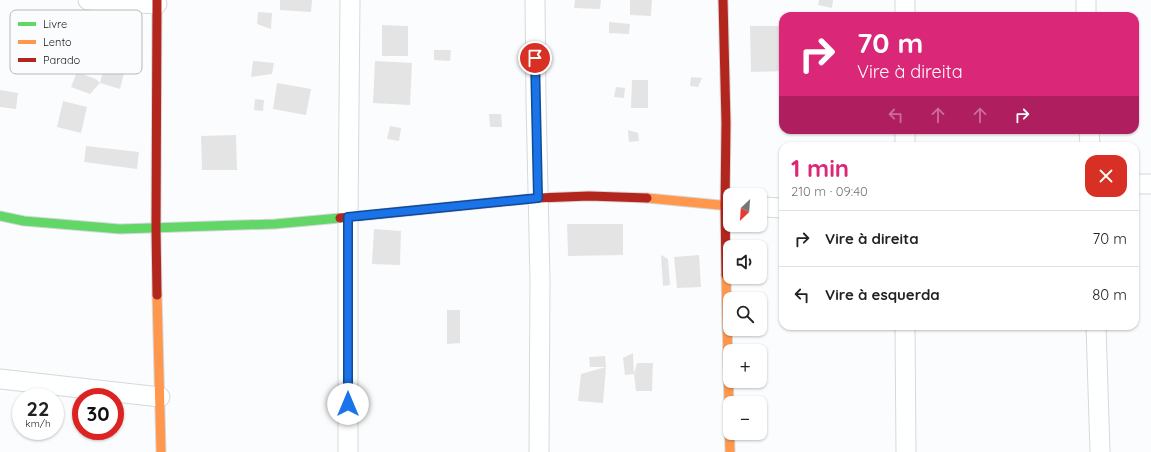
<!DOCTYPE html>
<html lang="pt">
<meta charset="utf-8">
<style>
:root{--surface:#fff;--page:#f6f6f6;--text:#222;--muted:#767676;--line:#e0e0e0;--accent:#db2777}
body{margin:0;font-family:Quicksand,sans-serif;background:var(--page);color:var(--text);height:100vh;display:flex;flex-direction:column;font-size:15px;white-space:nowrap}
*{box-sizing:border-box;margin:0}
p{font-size:13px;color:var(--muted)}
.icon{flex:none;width:22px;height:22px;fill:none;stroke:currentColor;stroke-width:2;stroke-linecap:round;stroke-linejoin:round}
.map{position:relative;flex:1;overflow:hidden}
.details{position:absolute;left:779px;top:142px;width:360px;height:188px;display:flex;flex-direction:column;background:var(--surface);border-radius:12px;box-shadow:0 1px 3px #0004}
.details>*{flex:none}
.hud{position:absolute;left:779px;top:12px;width:360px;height:122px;border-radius:12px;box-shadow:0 1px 3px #0004;background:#db2777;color:#fff;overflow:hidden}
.needle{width:26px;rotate:205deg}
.controls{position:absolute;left:723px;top:188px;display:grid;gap:8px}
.controls a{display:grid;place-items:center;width:44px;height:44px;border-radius:8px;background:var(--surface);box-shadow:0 1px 3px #0004;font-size:20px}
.speed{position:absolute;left:12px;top:388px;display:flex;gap:8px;font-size:20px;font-weight:700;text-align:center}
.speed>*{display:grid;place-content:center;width:52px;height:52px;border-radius:50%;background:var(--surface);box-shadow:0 1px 3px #0004;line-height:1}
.speed small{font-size:10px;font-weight:400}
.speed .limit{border:6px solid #d22;background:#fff;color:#111}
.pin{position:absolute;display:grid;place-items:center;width:34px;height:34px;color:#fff;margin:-17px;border:2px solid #fff;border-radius:50%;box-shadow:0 1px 4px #0007}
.me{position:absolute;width:44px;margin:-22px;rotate:0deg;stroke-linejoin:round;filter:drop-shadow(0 0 3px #0008)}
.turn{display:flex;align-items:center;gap:14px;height:84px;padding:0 12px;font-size:18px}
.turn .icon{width:52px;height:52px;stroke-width:2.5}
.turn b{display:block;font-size:28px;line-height:34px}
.lanes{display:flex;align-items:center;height:38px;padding:0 12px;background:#0003;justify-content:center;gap:20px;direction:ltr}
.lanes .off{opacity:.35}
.round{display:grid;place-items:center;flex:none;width:42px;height:42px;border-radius:12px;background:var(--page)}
.headline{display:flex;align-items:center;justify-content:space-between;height:68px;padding:0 12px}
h1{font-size:24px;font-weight:700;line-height:30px;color:var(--accent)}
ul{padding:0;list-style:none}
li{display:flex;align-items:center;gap:12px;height:56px;padding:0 12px;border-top:1px solid var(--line)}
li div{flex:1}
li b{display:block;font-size:15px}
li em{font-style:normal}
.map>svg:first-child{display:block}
.building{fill:#e4e4e4}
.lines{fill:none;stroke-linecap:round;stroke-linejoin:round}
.street-casing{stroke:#d7d8da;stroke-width:21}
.fast-casing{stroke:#d7d8da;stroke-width:11}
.slow-casing{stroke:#d7d8da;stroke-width:11}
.jam-casing{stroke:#d7d8da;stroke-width:11}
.street{stroke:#feffff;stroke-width:19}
.fast{stroke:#63d668;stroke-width:9}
.slow{stroke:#ff974d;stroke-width:9}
.jam{stroke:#b3261e;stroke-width:9}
.route-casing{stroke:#114b97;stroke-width:10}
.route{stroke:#1a73e8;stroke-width:7}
.key{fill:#fafcfe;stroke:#b6b8ba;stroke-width:1}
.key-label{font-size:11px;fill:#17181a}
</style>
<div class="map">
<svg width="1151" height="452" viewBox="0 0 1151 452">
<rect width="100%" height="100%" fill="#fbfcfd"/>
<g class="building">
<polygon points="280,0 312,0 311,12 280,10"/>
<polygon points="575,0 601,0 600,9 574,8"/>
<polygon points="630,0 652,0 651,16 630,15"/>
<polygon points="819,0 833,0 832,8 818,5"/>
<polygon points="258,12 272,13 271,29 257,24"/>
<polygon points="609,22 630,24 629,34 609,33"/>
<polygon points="382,25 408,26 408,56 382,56"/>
<polygon points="750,26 783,26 783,71 751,72"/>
<polygon points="434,50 451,50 450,61 434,60"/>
<polygon points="253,61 274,63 272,74 251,77"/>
<polygon points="375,61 412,63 410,105 373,103"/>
<polygon points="119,63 126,65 120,89 100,83 104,67 117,70"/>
<polygon points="77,72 96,79 100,83 90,94 71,87"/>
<polygon points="691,77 702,78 698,87 690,86"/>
<polygon points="632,80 648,80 648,108 631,108"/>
<polygon points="277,83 311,89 306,115 273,109"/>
<polygon points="616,87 625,88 624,98 614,97"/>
<polygon points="0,90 18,93 16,109 0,107"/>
<polygon points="255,99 264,100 263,111 254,110"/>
<polygon points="63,101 87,107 81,133 57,127"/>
<polygon points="489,114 501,114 502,127 490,127"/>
<polygon points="390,126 401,128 399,141 387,139"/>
<polygon points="628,130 638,133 639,141 629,142"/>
<polygon points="236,135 237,170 202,170 201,136"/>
<polygon points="86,146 139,152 137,169 84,162"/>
<polygon points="567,224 623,224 623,255 568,256"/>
<polygon points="374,229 401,231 400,265 372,264"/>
<polygon points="661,255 668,259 670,285 663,286"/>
<polygon points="699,255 701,287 677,288 674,257"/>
<polygon points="447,310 460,310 460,343 447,344"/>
<polygon points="633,353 634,374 625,375 623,358"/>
<polygon points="605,356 606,367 590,367 589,357"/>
<polygon points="637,363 653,363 652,391 636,391 634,374"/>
<polygon points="606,367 603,403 578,401 581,374"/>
</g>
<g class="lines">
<g class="street-casing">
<g id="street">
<polyline points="88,0 157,4"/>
<polyline points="535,0 536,101 540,280 539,452"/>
<polyline points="905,16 905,0"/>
<polyline points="1086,16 1086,0"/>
<polyline points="905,130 905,146"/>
<polyline points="1089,130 1090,146"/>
<polyline points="1135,184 1151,184"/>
<polyline points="760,207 783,208"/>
<polyline points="905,326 906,452"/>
<polyline points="1096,326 1100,452"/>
<polyline points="0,379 160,397"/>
<polyline points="348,452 348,217 350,0"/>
</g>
</g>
<g class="fast-casing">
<polyline id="fast" points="0,216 24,221 120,229 275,224 340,218"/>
</g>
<g class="slow-casing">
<g id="slow">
<polyline points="647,198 730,206"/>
<polyline points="726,275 730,452"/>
<polyline points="157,295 161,452"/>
</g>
</g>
<g class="jam-casing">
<g id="jam">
<polyline points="157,0 156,228 157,295"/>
<polyline points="723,0 726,123 725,205 726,275"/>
<polyline points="340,218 538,198 589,196 647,198"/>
</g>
</g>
<use href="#street" class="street"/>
<use href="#fast" class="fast"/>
<use href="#slow" class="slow"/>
<use href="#jam" class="jam"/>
</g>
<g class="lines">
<g class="route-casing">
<polyline id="route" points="348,404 348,217 538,198 535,58"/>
</g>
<use href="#route" class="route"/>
</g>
<rect x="10" y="10" width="132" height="64" rx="6" class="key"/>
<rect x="18" y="22" width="18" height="4" fill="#63d668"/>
<rect x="18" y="40" width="18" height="4" fill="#ff974d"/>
<rect x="18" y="58" width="18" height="4" fill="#b3261e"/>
<g class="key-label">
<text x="43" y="28">Livre</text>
<text x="43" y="46">Lento</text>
<text x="43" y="64">Parado</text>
</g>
</svg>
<div class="controls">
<a><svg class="needle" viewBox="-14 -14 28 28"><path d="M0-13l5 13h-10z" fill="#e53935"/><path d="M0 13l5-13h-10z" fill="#767676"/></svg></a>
<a><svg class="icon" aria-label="sound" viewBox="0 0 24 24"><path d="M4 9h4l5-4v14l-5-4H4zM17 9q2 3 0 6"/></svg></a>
<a><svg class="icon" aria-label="search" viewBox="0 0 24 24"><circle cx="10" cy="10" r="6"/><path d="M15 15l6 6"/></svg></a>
<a>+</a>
<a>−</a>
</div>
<div class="speed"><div>22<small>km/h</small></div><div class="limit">30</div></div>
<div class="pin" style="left:535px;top:58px;background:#d93025"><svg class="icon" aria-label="arrive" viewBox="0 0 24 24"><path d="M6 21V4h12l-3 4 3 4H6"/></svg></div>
<svg class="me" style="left:348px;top:404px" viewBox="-20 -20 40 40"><circle r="19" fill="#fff"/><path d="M0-13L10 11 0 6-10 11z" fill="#1a73e8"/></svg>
<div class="hud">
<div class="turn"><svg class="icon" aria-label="right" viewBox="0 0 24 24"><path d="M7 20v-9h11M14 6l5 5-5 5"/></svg><div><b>70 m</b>Vire à direita</div></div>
<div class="lanes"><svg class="icon off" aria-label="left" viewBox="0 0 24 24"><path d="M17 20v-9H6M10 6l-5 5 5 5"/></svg><svg class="icon off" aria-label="ahead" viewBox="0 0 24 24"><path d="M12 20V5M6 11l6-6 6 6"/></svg><svg class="icon off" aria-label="ahead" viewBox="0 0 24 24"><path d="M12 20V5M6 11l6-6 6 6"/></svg><svg class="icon" aria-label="right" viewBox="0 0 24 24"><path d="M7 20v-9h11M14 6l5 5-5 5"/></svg></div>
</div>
<section class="details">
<div class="headline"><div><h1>1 min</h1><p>210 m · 09:40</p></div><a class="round" style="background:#d93025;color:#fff"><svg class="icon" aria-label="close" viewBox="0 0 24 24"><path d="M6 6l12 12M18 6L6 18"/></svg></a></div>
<ul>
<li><svg class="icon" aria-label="right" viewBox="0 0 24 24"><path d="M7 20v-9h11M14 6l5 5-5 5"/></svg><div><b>Vire à direita</b></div><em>70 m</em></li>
<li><svg class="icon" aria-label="left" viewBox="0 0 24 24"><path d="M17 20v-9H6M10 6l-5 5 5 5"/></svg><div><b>Vire à esquerda</b></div><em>80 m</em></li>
</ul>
</section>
</div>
